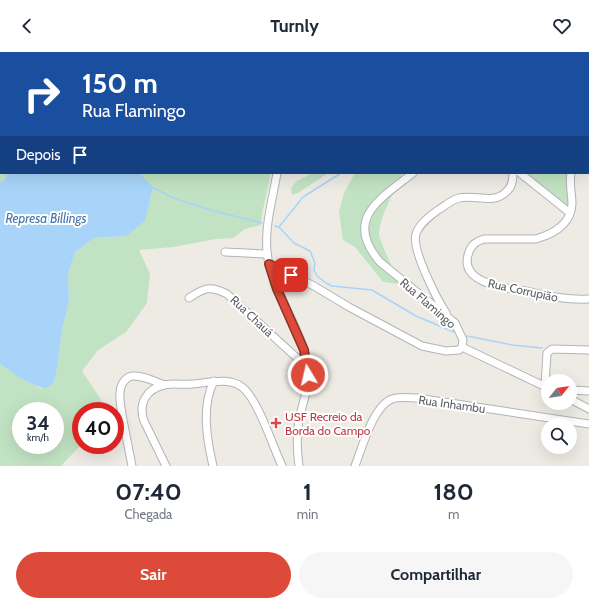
<!DOCTYPE html>
<html lang="pt">
<meta charset="utf-8">
<style>
:root{--surface:#fff;--page:#f6f6f7;--text:#1f2937;--muted:#747a83;--accent:#dd4a3a}
body{margin:0;font-family:Cabin,sans-serif;background:var(--page);color:var(--text);height:100vh;display:flex;flex-direction:column;font-size:15px;white-space:nowrap}
*{box-sizing:border-box;margin:0}
p{font-size:13px;color:var(--muted)}
.icon{flex:none;width:22px;height:22px;fill:none;stroke:currentColor;stroke-width:2;stroke-linecap:round;stroke-linejoin:round}
.map{position:relative;height:414px;overflow:hidden}
.panel{display:flex;flex-direction:column;background:var(--surface);flex:1}
.panel>*{flex:none}
.banner{position:absolute;left:0px;top:0px;width:589px;height:122px;box-shadow:0 4px 16px #0002;background:#1a4fa0;color:#fff;overflow:hidden}
.needle{width:26px;rotate:60deg}
.tools{position:absolute;left:541px;top:322px;display:grid;gap:8px}
.tools a{display:grid;place-items:center;width:36px;height:36px;border-radius:50%;background:var(--surface);box-shadow:0 4px 16px #0002;font-size:20px}
.speed{position:absolute;left:12px;top:350px;display:flex;gap:8px;font-size:20px;font-weight:700;text-align:center}
.speed>*{display:grid;place-content:center;width:52px;height:52px;border-radius:50%;background:var(--surface);box-shadow:0 4px 16px #0002;line-height:1}
.speed small{font-size:10px;font-weight:400}
.speed .limit{border:6px solid #d22;background:#fff;color:#111}
.pin{position:absolute;display:grid;place-items:center;width:34px;height:34px;color:#fff;margin:-17px;border-radius:8px;box-shadow:0 2px 6px #0006}
.me{position:absolute;width:44px;margin:-22px;rotate:351deg;stroke-linejoin:round;filter:drop-shadow(0 0 3px #0008)}
.turn{display:flex;align-items:center;gap:14px;height:84px;padding:0 16px;font-size:18px}
.turn .icon{width:52px;height:52px;stroke-width:2.5}
.turn b{display:block;font-size:28px;line-height:34px}
.then{display:flex;align-items:center;height:38px;padding:0 16px;background:#0003;gap:8px;font-size:15px}
.eta{display:flex;justify-content:space-evenly;align-items:center;height:68px;text-align:center}
.eta b{font-size:24px;font-weight:700;line-height:28px}
.action{display:flex;gap:8px;margin-top:auto;padding:8px 16px}
.action a{flex:1;height:46px;border-radius:24px;background:var(--accent);color:#fff;font-size:16px;font-weight:700;line-height:46px;text-align:center}
.action a+a{background:var(--page);color:var(--text)}
header{display:flex;justify-content:space-between;align-items:center;height:52px;padding:0 16px;background:var(--surface);font-size:18px;font-weight:700}
.map>svg:first-child{display:block}
.green{fill:#c2e3c3;fill-rule:evenodd}
.water{fill:#a8d4f9}
.lines{fill:none;stroke-linecap:round;stroke-linejoin:round}
.stream{stroke:#a8d4f9;stroke-width:1.5}
.minor-casing{stroke:#b1b4b8;stroke-width:9}
.minor{stroke:#fff;stroke-width:7}
.route-casing{stroke:#903026;stroke-width:10}
.route{stroke:#dd4a3a;stroke-width:7}
.health-dot{fill:#e0444e;stroke:#fff;stroke-width:1.5}
.labels{text-anchor:middle;dominant-baseline:central;stroke-width:4;stroke-linejoin:round;paint-order:stroke}
.street-label{font-size:12px;fill:#5c5f63;stroke:#fff}
.health-label{font-size:12px;fill:#be3a42;stroke:#fff;text-anchor:start}
.water-label{font-size:13px;font-style:italic;fill:#4674aa;stroke:#fff}
</style>
<header><svg class="icon" aria-label="back" viewBox="0 0 24 24"><path d="M15 5l-7 7 7 7"/></svg>Turnly<svg class="icon" aria-label="heart" viewBox="0 0 24 24"><path d="M12 20l-8-8c-3-5 5-10 8-4 3-6 11-1 8 4z"/></svg></header>
<div class="map">
<svg width="589" height="414" viewBox="0 0 589 414">
<rect width="100%" height="100%" fill="#edebe4"/>
<g class="green">
<polygon points="0,0 329,0 1,1 1,121 8,121 5,127 0,130"/>
<path d="M141 121H271L262 162 261 173 245 177 233 186 216 187 173 195 139 198 150 222 147 251 126 280 98 298 82 319 102 349V359H81V393L61 414H0V312L26 329 40 336 54 330 62 278 69 249 68 222 75 200 94 186 126 184ZM21 359H55V393H21Z"/>
<polygon points="310,121 328,121 298,141 292,143 291,136 297,129 307,124"/>
<path d="M355 121H403C396 136 379 166 379 182 380 190 396 223 400 232L383 230 355 195 343 188 339 160 344 141Z"/>
<polygon points="524,121 567,121 566,126 569,157"/>
</g>
<path class="water" d="M8 121H141V123L153 135 145 169 126 184 94 186 75 200 68 222 69 249 62 278 57 316 54 330 47 336C30 335 14 321 0 312V130L5 127Z"/>
<g class="lines">
<g class="stream">
<polyline points="106,0 107,1"/>
<polyline points="470,1 471,0"/>
<polyline points="152,135 176,147 214,159 262,171"/>
<polyline points="275,174 279,175 294,191 310,199 315,211 314,218 317,224 326,231 332,234 372,238 416,264 454,280"/>
<polyline points="279,175 303,145 341,121"/>
<polyline points="467,284 512,293 542,296"/>
</g>
<g class="minor-casing">
<g id="minor">
<polyline points="337,1 338,0"/>
<polyline points="372,1 374,0"/>
<polyline points="486,1 486,0"/>
<polyline points="588,27 589,26"/>
<polyline points="588,99 589,99"/>
<path d="M277 121C272 151 262 181 269 212 277 248 304 280 308 317 310 334 302 352 299 368 296 384 297 399 299 414"/>
<polyline points="520,121 570,161"/>
<path d="M571 121C569 131 572 142 572 152 571 172 553 182 536 187H484C475 190 471 193 468 203 460 232 507 236 525 239 547 244 567 248 589 247"/>
<polyline points="225,200 267,202"/>
<path d="M269 212 314 234 349 255 422 294 446 299 459 298 462 295 463 288 455 271 380 210C343 167 380 147 413 121"/>
<path d="M189 246C204 236 210 233 227 242L308 316"/>
<path d="M446 261C437 247 411 197 416 182 419 172 430 164 438 158 445 154 451 148 459 146 475 142 493 153 506 140 512 135 513 129 513 121"/>
<polyline points="462,295 548,336"/>
<polyline points="545,334 547,301 552,297 589,298"/>
<polyline points="570,338 589,339"/>
<polyline points="570,347 589,357"/>
<path d="M132 414C129 399 126 384 123 368 122 360 119 350 120 341 120 335 123 328 129 325 137 321 156 330 165 333"/>
<path d="M166 414 144 369C138 352 146 337 164 333 173 331 183 333 192 332 207 331 229 325 242 335 258 347 273 395 282 414"/>
<path d="M213 414C207 388 201 354 214 329"/>
<path d="M355 414C362 396 373 354 392 347 400 344 409 346 417 346L589 372"/>
</g>
</g>
<use href="#minor" class="minor"/>
</g>
<g class="lines">
<g class="route-casing">
<polyline id="route" points="291,223 269,212 277,237 304,298 308,323"/>
</g>
<use href="#route" class="route"/>
</g>
<path class="health-dot" d="M274 365h4v4h4v4h-4v4h-4v-4h-4v-4h4z"/>
<g class="labels">
<g class="street-label">
<text transform="translate(523 238) rotate(12)">Rua Corrupião</text>
<text transform="translate(428 251) rotate(41)">Rua Flamingo</text>
<text transform="translate(252 264) rotate(43)">Rua Chauá</text>
<text transform="translate(452 352) rotate(8)">Rua Inhambu</text>
</g>
<g class="health-label">
<text x="285" y="364">USF Recreio da<tspan x="285" dy="14">Borda do Campo</tspan></text>
</g>
<g class="water-label">
<text x="46" y="166">Represa Billings</text>
</g>
</g>
</svg>
<div class="tools">
<a><svg class="needle" viewBox="-14 -14 28 28"><path d="M0-13l5 13h-10z" fill="#e53935"/><path d="M0 13l5-13h-10z" fill="#747a83"/></svg></a>
<a><svg class="icon" aria-label="search" viewBox="0 0 24 24"><circle cx="10" cy="10" r="6"/><path d="M15 15l6 6"/></svg></a>
</div>
<div class="speed"><div>34<small>km/h</small></div><div class="limit">40</div></div>
<div class="pin" style="left:291px;top:223px;background:#d93025"><svg class="icon" aria-label="arrive" viewBox="0 0 24 24"><path d="M6 21V4h12l-3 4 3 4H6"/></svg></div>
<svg class="me" style="left:308px;top:323px" viewBox="-20 -20 40 40"><circle r="17" fill="#dd4a3a" stroke="#fff" stroke-width="3"/><path d="M0-11L8 9 0 5-8 9z" fill="#fff"/></svg>
<div class="banner">
<div class="turn"><svg class="icon" aria-label="right" viewBox="0 0 24 24"><path d="M7 20v-9h11M14 6l5 5-5 5"/></svg><div><b>150 m</b>Rua Flamingo</div></div>
<div class="then">Depois<svg class="icon" aria-label="arrive" viewBox="0 0 24 24"><path d="M6 21V4h12l-3 4 3 4H6"/></svg></div>
</div>
</div>
<section class="panel">
<div class="eta">
<div><b>07:40</b><p>Chegada</p></div>
<div><b>1</b><p>min</p></div>
<div><b>180</b><p>m</p></div>
</div>
<div class="action"><a>Sair</a><a>Compartilhar</a></div>
</section>
